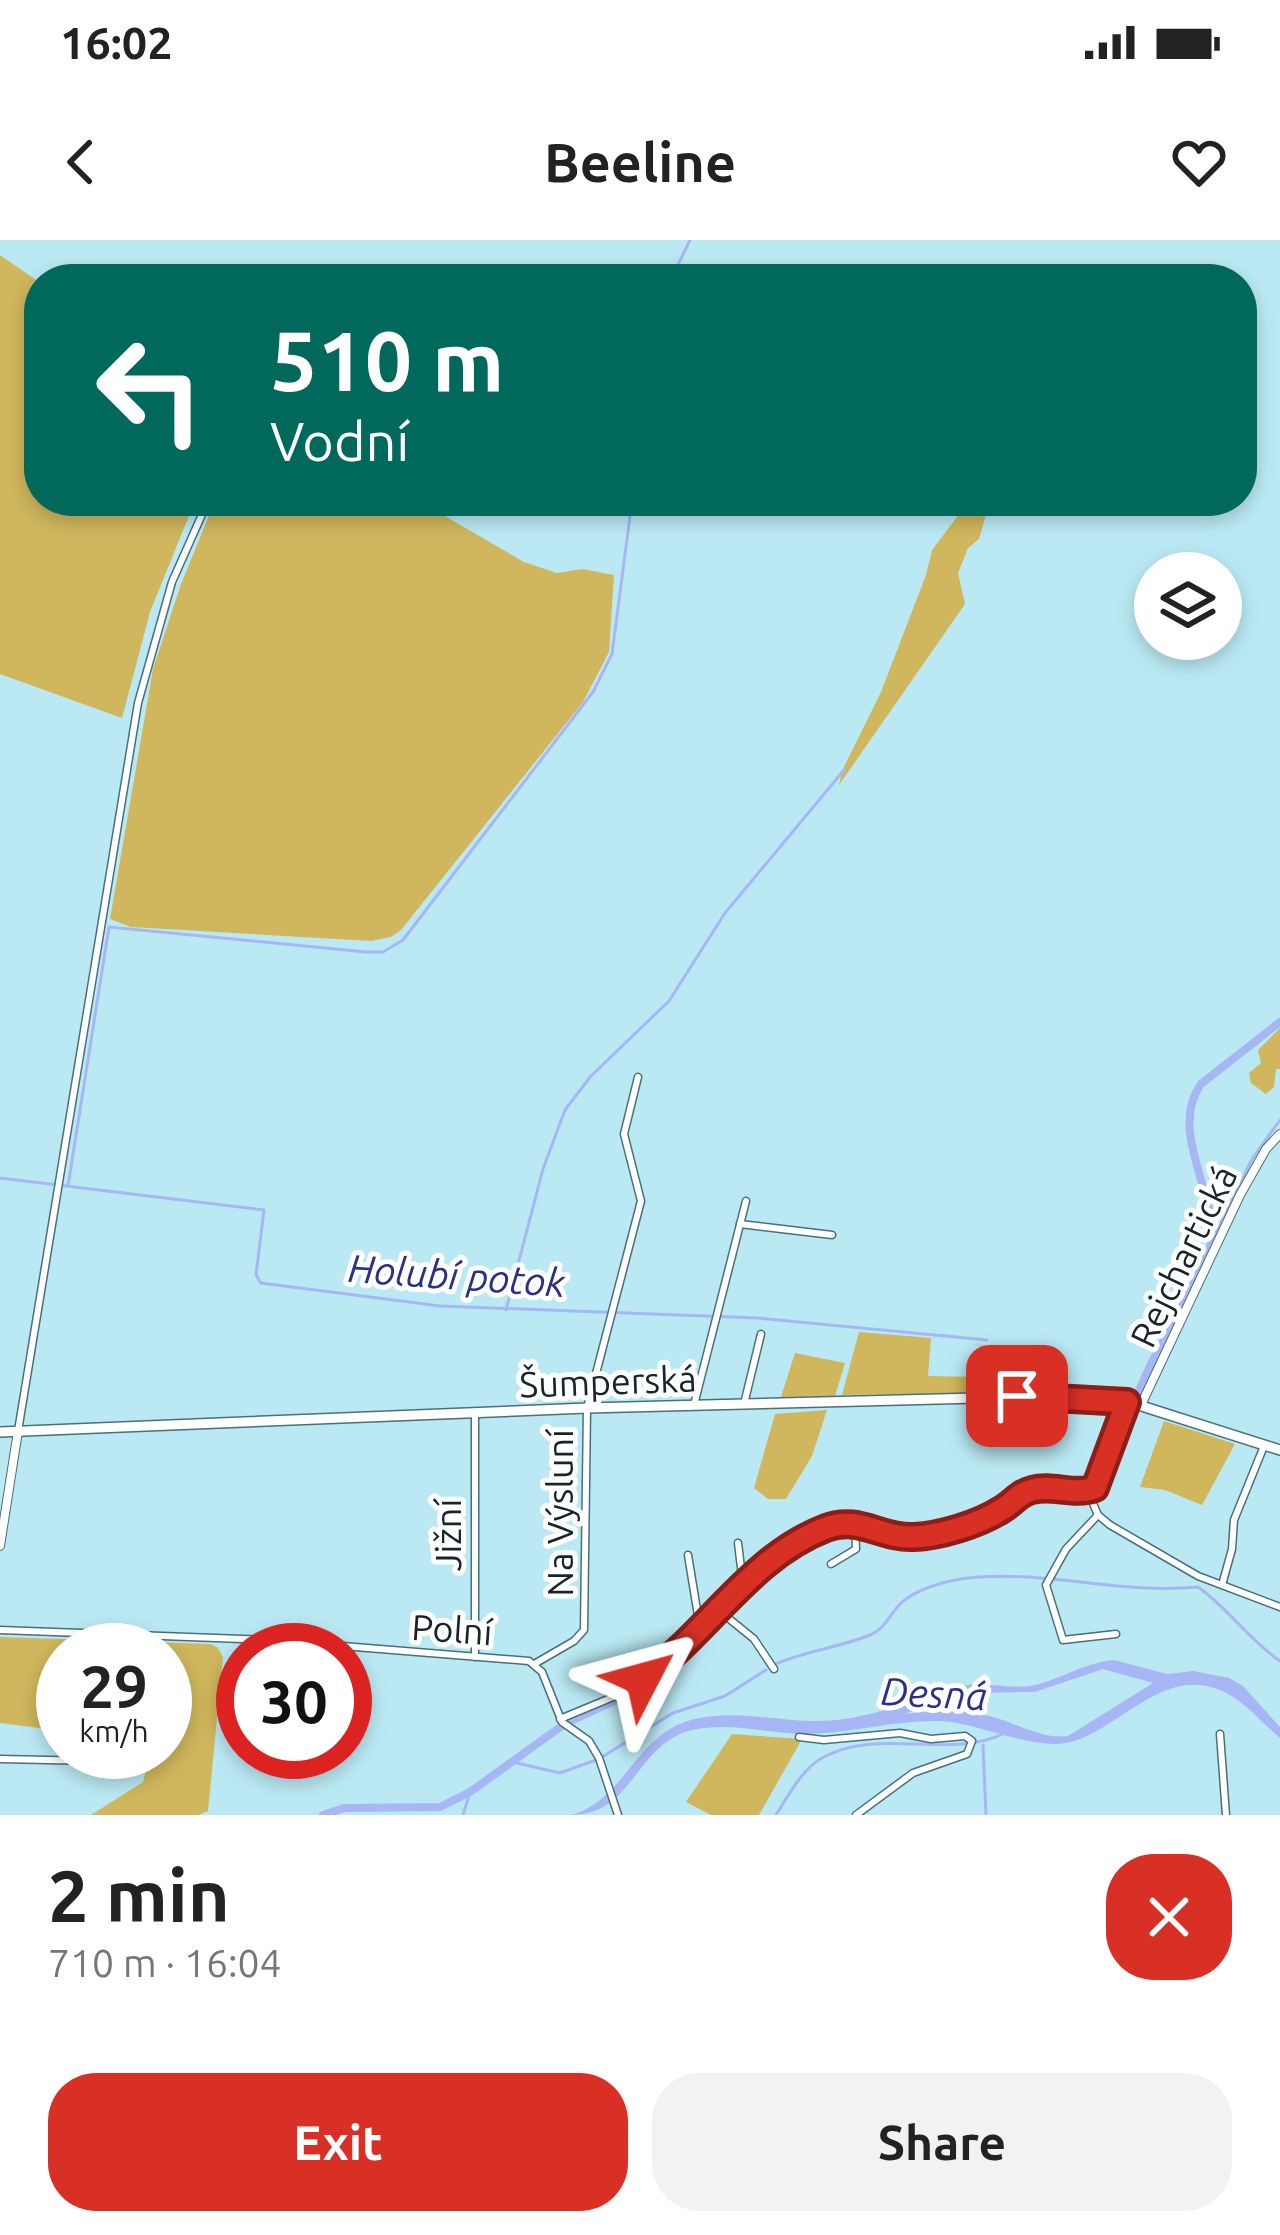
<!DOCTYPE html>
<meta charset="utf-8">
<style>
:root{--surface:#fff;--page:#f2f2f2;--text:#222;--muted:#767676;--accent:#d93025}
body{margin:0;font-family:Ubuntu,sans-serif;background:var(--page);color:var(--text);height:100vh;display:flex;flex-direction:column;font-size:45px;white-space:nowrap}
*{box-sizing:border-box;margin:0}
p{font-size:39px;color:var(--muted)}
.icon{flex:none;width:66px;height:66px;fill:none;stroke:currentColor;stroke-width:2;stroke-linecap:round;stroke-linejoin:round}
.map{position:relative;height:1575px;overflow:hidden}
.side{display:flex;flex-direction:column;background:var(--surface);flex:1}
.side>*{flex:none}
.hud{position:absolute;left:24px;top:24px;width:1233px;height:252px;border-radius:48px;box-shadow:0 6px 18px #0003;background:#00695c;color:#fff;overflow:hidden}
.fabs{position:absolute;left:1134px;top:312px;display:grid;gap:24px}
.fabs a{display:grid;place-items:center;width:108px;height:108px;border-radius:50%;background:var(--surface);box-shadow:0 6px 18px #0003;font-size:60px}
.speed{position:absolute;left:36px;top:1383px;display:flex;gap:24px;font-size:60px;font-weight:700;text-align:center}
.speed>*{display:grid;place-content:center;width:156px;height:156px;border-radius:50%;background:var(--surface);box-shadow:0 6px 18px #0003;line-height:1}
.speed small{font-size:30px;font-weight:400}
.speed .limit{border:18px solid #d22;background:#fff;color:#111}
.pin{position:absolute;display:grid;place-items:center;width:102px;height:102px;color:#fff;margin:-51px;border-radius:24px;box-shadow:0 6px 18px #0006}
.me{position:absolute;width:132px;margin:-66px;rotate:51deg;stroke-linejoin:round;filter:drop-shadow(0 0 9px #0008)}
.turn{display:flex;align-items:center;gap:42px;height:252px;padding:0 48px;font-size:54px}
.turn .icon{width:156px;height:156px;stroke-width:2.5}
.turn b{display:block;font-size:84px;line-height:102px}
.round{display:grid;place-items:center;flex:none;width:126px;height:126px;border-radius:48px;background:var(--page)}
.summary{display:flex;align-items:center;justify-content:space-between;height:204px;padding:0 48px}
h1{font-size:72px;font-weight:700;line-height:90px}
.primary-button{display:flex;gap:24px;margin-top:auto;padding:24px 48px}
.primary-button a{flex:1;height:138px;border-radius:48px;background:var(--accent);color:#fff;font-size:48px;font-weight:700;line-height:138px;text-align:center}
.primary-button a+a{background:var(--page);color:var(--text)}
.status{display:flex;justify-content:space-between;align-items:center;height:84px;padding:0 60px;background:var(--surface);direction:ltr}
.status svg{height:33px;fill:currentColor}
header{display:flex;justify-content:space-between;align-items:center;height:156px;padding:0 48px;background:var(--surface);font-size:54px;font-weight:700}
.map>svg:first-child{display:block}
.green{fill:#d0b65c}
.water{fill:#a7b6f5;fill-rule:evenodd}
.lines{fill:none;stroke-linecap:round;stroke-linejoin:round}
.stream{stroke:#a7b6f5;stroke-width:3}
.canal{stroke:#a7b6f5;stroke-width:8}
.minor-casing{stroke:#46717a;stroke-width:9}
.tertiary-casing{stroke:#46717a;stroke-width:10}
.primary-casing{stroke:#46717a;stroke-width:12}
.minor{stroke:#fff;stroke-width:6}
.tertiary{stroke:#fff;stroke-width:8}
.primary{stroke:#fff;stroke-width:9}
.route-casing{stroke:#8d1f18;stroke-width:30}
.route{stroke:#d93025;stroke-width:21}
.labels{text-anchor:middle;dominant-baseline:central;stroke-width:10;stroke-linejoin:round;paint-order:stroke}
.street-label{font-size:36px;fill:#14262a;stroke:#fff}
.water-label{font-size:39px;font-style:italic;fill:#2a3088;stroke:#fff}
</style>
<div class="status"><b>16:02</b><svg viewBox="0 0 49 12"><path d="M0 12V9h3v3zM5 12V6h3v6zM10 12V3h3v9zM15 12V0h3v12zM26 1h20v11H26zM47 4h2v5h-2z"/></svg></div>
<header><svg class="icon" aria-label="back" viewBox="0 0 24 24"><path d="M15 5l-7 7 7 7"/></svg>Beeline<svg class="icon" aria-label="heart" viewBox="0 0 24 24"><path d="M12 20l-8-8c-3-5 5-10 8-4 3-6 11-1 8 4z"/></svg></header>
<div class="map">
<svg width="1280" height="1575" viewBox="0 0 1280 1575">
<rect width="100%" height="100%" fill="#bae9f4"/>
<g class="green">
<polygon points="0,15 39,42 39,261 195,261 150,372 122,478 0,434"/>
<polygon points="215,261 419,261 524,322 557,333 582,329 614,335 609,412 583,462 401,690 391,697 371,701 131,687 110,679 153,429 181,344"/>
<polygon points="969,261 990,261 979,299 968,308 958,333 965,364 839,545 842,531 881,452 926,335 932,310"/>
<polygon points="1280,788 1280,829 1276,829 1274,847 1266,854 1251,843 1249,833 1261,823 1258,810"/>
<polygon points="859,1092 931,1098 928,1136 979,1137 988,1107 969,1104 997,1107 977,1153 842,1155"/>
<polygon points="795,1113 845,1123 835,1156 781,1157"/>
<polygon points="827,1170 812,1216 786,1259 768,1259 754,1248 775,1174"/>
<polygon points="1164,1181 1235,1204 1202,1265 1165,1250 1140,1247"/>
<polygon points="0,1397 211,1404 218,1408 223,1417 208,1571 198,1575 91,1575 143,1542 146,1530 140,1512 165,1512 165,1410 63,1410 63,1491 0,1483"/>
<polygon points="732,1494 802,1499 759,1575 711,1575 686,1562"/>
</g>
<path class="water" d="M1114 1420 1167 1434 1193 1431 1229 1438 1243 1446 1280 1487V1498C1254 1476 1234 1447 1198 1445 1147 1441 1103 1504 1056 1504 1023 1504 989 1489 957 1483 913 1475 849 1495 802 1494 766 1493 729 1482 693 1490 636 1502 634 1575 571 1575 621 1562 634 1502 682 1483 726 1466 775 1482 820 1481 870 1480 913 1459 962 1446 986 1440 1012 1451 1035 1445 1061 1439 1086 1422 1114 1420ZM1103 1429 1153 1443 1068 1496C1040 1499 1019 1484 993 1477 962 1469 935 1471 904 1474L971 1453 1035 1452Z"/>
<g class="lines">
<g class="stream">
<polyline points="671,39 690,0"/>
<polyline points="0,938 264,970 256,1035 261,1043 440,1066 758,1078 987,1100"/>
<polyline points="68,946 109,687 366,712 383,712 403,700 593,452 612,414 632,261"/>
<polyline points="1212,1002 1252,919 1280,880"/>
<polyline points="506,1070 543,929 565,870 591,836 669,761 725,673 844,530"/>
<path d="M773 1425C804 1411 838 1408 870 1395 885 1389 890 1374 901 1363 915 1350 942 1342 960 1339 1040 1328 1119 1355 1198 1347 1229 1369 1250 1401 1280 1421"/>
<polyline points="983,1505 986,1575"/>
<polyline points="602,1517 673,1473 725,1456 766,1430"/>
<polyline points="508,1521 560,1533 596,1520"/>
<polyline points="463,1575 470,1552"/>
<path d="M776 1575C788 1556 802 1529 822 1518 879 1486 948 1521 1005 1493"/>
</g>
<path class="canal" d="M323 1575 344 1568 440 1567 470 1552 566 1483 616 1460 659 1434 773 1327 824 1294 849 1288 902 1302 918 1301 989 1283 1030 1254 1085 1257 1097 1253C1115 1210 1131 1166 1151 1124 1163 1099 1211 1018 1212 998 1214 949 1169 889 1201 844L1280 782"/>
<g class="minor-casing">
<g id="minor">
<polyline points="740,984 832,995"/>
<polyline points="744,1164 761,1094"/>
<polyline points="694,1165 746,961"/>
<polyline points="475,1174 475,1417"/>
<polyline points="18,1191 138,463 172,342 208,261"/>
<polyline points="1088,1252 1098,1275 1110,1285 1198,1336 1280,1367"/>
<polyline points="1098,1275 1066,1309 1046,1345 1063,1400 1116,1394"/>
<polyline points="738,1303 743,1344"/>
<polyline points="688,1315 700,1388"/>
<polyline points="831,1324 856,1309 855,1282"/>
<polyline points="1222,1345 1232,1309 1234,1280 1264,1206"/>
<polyline points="717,1369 754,1399 774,1429"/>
<polyline points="0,1390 268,1400 529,1421 542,1432 562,1482 589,1501 599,1518 618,1575"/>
<polyline points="536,1423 574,1401 584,1390 587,1168 641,961 624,894 638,837"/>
<polyline points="560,1479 618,1455 666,1423 743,1344 795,1304 822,1289 855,1282 894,1296 916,1298 980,1280 1030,1250 1092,1250 1103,1233 1127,1162"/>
<polyline points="1220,1494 1226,1575"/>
<polyline points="799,1497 824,1500 900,1493 931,1499 965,1496 972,1501 967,1514 913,1533 856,1575"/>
<polyline points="0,1519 96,1521"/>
</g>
</g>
<g class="tertiary-casing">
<g id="tertiary">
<polyline points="1141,1165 1240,955 1266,909 1280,894"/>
<polyline points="0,1306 18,1191"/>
</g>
</g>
<g class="primary-casing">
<polyline id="primary" points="0,1192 587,1168 1017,1157 1129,1162 1280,1210"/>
</g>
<use href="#minor" class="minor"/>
<use href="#tertiary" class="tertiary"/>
<use href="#primary" class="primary"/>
</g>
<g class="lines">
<g class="route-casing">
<path id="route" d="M643 1439C707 1394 750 1317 826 1288 858 1275 882 1299 914 1297 940 1296 979 1284 1001 1270 1012 1264 1019 1253 1032 1250 1053 1244 1074 1256 1095 1248L1127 1162 1017 1156"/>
</g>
<use href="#route" class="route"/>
</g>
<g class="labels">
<g class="street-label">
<text transform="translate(1183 1016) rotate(-64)">Rejchartická</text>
<text transform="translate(608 1141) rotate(-2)">Šumperská</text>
<text transform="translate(559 1273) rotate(-90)">Na Výsluní</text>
<text transform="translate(447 1295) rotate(-90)">Jižní</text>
<text transform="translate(452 1389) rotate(4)">Polní</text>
</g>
<g class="water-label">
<text transform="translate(457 1035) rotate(4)">Holubí potok</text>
<text transform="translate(934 1453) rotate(3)">Desná</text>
</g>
</g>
</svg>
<div class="fabs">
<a><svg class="icon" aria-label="layers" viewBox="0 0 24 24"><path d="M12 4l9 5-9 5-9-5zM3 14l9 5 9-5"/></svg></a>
</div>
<div class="speed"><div>29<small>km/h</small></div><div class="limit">30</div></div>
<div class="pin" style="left:1017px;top:1156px;background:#d93025"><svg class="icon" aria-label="arrive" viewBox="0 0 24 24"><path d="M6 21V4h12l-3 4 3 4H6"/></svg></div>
<svg class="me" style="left:643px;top:1439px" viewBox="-20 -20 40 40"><path d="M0-17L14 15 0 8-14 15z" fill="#d93025" stroke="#fff" stroke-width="4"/></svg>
<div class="hud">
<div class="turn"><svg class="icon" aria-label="left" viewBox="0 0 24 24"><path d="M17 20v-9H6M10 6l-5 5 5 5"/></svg><div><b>510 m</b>Vodní</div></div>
</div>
</div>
<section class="side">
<div class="summary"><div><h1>2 min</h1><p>710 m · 16:04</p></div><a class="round" style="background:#d93025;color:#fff"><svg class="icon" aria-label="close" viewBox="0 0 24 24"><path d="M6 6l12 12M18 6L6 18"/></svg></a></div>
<div class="primary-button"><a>Exit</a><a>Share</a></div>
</section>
